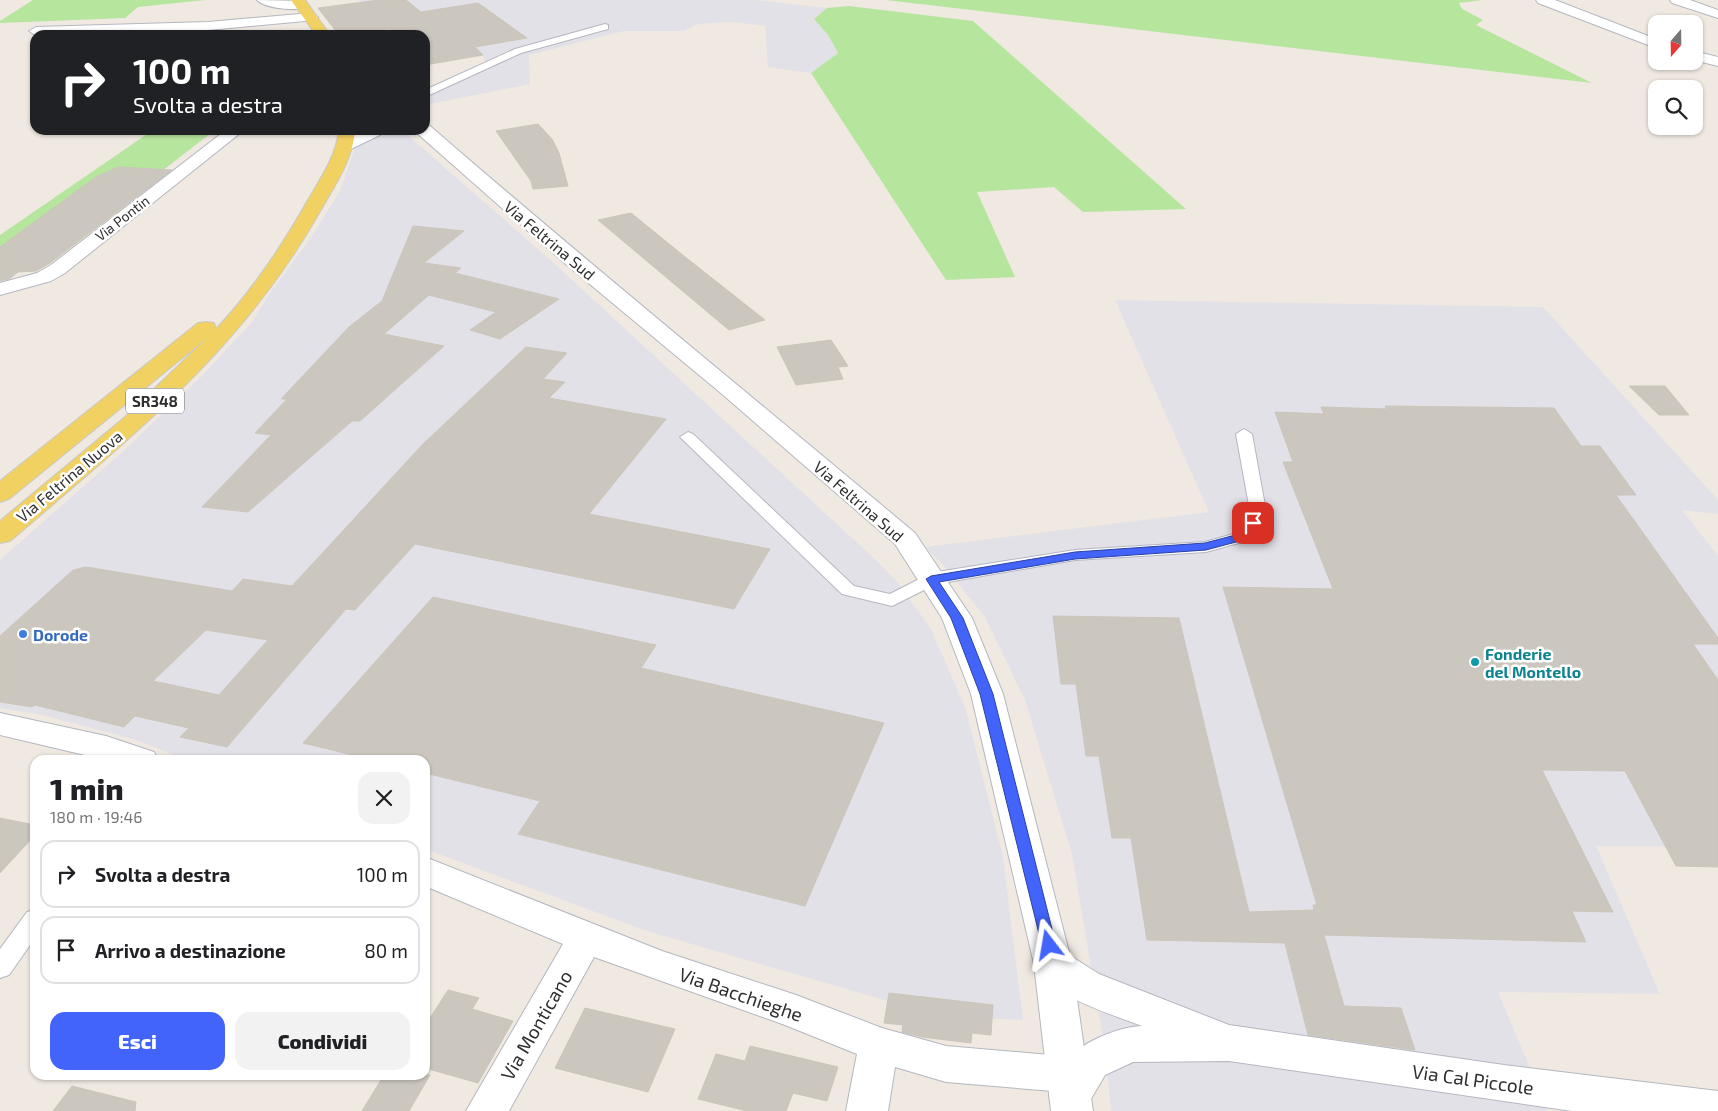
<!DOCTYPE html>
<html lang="it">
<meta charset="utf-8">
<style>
:root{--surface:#fff;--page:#f2f2f2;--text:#202124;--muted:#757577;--line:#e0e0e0;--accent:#4264fb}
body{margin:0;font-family:"Exo 2",sans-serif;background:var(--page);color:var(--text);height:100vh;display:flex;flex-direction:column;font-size:19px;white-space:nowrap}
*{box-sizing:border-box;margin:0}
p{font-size:16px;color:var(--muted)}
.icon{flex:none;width:28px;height:28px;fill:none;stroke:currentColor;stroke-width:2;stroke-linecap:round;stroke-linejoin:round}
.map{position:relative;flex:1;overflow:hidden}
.drawer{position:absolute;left:30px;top:755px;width:400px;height:325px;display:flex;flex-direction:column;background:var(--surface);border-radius:15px;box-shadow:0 1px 4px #0004}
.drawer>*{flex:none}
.banner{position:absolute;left:30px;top:30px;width:400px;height:105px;border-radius:15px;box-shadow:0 1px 4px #0004;background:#202124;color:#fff;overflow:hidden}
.needle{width:32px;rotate:200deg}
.fabs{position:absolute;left:1648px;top:15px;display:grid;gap:10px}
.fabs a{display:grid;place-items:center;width:55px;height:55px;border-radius:10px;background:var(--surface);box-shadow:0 1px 4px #0004;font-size:25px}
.pin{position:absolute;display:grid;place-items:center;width:42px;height:42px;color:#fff;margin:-21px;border-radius:10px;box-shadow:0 2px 8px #0006}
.me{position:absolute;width:55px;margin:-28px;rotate:346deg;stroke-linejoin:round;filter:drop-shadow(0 0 4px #0008)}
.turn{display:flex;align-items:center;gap:18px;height:105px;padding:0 20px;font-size:22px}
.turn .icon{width:65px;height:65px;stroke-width:2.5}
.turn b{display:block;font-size:35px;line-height:42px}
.round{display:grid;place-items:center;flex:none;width:52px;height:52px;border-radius:15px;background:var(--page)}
.head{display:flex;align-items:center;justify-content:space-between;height:85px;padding:0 20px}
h1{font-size:30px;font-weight:800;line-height:38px}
.cta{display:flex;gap:10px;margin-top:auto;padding:10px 20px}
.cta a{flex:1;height:58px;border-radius:15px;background:var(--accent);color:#fff;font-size:20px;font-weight:800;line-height:58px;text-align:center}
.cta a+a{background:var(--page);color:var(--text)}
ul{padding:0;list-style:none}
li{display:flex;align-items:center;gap:15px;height:68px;margin:0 10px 8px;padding:0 10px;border:2px solid var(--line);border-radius:15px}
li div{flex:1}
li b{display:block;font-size:19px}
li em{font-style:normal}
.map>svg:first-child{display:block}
.industrial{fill:#e3e1e8}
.green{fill:#b6e59e}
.building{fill:#cbc7bf;stroke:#cbc5ba;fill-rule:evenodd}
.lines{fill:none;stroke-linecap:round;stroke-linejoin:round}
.lane-casing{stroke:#b4b7c1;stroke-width:2}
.street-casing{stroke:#b4b7c1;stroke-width:2}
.secondary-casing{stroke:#b4b7c1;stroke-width:2}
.primary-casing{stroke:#c9c9c9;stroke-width:2}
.lane{fill:#fff;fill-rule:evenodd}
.street{fill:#fff;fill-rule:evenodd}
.secondary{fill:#fff;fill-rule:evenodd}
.primary{fill:#f2d163;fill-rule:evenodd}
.route{fill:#4264fb;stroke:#2b41a3}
.shop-dot{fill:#3f7fe0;stroke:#fff;stroke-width:2}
.culture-dot{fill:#0f9aa8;stroke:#fff;stroke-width:2}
.labels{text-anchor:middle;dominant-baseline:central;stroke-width:5;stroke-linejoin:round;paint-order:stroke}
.far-street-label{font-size:14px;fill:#2e2e2e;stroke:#fff}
.shield{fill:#fff;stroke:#6d6d6d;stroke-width:1}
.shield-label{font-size:15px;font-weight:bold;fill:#2e2e2e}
.street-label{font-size:16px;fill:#2e2e2e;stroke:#fff}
.shop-label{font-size:16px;font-weight:bold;fill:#366cbe;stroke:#fff;text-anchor:start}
.culture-label{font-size:16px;font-weight:bold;fill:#0d838f;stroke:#fff;text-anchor:start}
.near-street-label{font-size:19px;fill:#2e2e2e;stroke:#fff}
</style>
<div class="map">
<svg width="1718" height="1111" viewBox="0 0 1718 1111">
<rect width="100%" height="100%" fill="#efe9e1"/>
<g class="industrial">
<polygon points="357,0 755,0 827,8 814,19 828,35 838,53 811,73 768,67 765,26 735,22 710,23 695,25 684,31 624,31 529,55 530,84 425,105 425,90 490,66 470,41 425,35"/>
<polygon points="403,131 557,266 879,563 898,583 931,629 965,707 1003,857 1023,1020 994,1019 898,1004 647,931 425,849 425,760 187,760 133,739 42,715 0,708 0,560 119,455 202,376 253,321 272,290 310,239 340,191 357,142"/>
<polygon points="1115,300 1543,307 1718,500 1718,514 1682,510 1718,556 1718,847 1596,846 1660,994 1498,992 1548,1111 1111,1111 1105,1050 1072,854 1025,700 985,617 946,568 925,547 1209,512"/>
</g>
<g class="green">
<polygon points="33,0 205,0 138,7 125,18 0,23 0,21"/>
<polygon points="886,0 1482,0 1459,3 1462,9 1483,20 1476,25 1592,83"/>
<polygon points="849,6 973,21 1186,209 1083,212 1054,187 977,192 1015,277 946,280 811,73 838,53 828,35 814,19 827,8"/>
<polygon points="153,130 215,130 105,215 32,266 0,279 0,235"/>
</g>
<g class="building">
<polygon points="379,0 406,0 421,12 478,3 527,38 475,47 483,55 425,65 425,35 401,35 388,29 339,35 318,8"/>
<polygon points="538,124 552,139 559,153 568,186 533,189 531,181 496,131"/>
<polygon points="118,167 172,170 50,263 36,271 18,272 9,279 0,281 0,247 96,177"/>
<polygon points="631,213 684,256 765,320 729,330 598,220"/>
<polygon points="413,226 464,231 424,263 461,268 455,273 559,299 500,339 470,330 496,312 429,295 384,334 444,346 360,421 352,421 248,512 202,507 271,435 255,433 287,399 281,399 349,327 382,301"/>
<polygon points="831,340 848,366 838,367 843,379 796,385 777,347"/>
<path d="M526 347 567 353 543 379 565 382 549 398 666 419 589 514 770 549 734 609 415 544 355 610 346 609 227 747 180 737 189 728 135 716 124 727 35 705 32 707 0 702V636L73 570 86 567 232 591 243 579 292 586 422 445ZM206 630 268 640 219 695 153 681Z"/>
<polygon points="1629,386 1665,386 1689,415 1659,415"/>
<polygon points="1385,406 1554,408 1581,446 1600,446 1636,495 1616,495 1718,638 1718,644 1693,644 1718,680 1718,867 1676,866 1625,771 1542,770 1613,912 1572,911 1586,942 1324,935 1344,1006 1401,1008 1415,1050 1308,1035 1285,943 1147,940 1131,838 1112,838 1099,756 1086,756 1076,684 1061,684 1053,616 1179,618 1249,912 1314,910 1313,905 1317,905 1223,587 1333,589 1283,462 1293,462 1275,412 1324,414 1321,407 1387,409"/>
<polygon points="433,597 656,645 641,668 884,723 805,906 518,834 540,801 425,773 425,760 373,760 303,743"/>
<polygon points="0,818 35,825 35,835 0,873"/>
<polygon points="448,990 479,998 472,1009 513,1021 478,1083 425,1068 425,1026"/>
<polygon points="889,993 993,1005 991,1035 972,1033 971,1043 922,1037 902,1032 903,1025 884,1023"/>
<polygon points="585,1008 675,1029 648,1092 555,1068"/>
<polygon points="750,1046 838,1067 827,1101 793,1093 786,1111 747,1111 698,1099 716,1054 745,1061"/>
<polygon points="384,1075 430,1075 409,1111 362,1111"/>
<polygon points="72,1086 136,1102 135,1111 53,1111"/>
</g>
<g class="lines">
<g class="lane-casing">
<g id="lane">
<polygon points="605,24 608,25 608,29 521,53 425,97 425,90 515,49"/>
<polygon points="1244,429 1252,434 1266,511 1253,539 1206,552 1075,560 936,584 892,606 842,594 680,437 688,432 693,434 854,586 890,594 931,573 1075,550 1205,542 1240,532 1250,511 1236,434"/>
<polygon points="35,910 35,938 9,975 0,978 0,949 27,912"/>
</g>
</g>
<g class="street-casing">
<g id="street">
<path d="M257 0 301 1 308 5C300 13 264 8 257 0Z"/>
<polygon points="1536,0 1555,0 1656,39 1656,48 1538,3"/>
<polygon points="1670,0 1690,0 1718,10 1718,18 1672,3"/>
<polygon points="311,13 318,17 316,20 208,30 45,35 35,35 29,31 36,27 208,22"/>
<polygon points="1694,51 1718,57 1718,66 1694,60"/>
<polygon points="226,130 244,130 65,273 51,281 0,295 0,283 37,273 51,265"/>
<polygon points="0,713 106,736 154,752 158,760 106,760 0,735"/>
<path d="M425 857 662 951 796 995 882 1028 946 1046 1072 1057C1082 1041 1123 1026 1142 1026 1109 1013 1050 997 1034 964L1040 953 1053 948 1066 953 1099 974 1229 1025 1504 1065 1718 1091V1111H1572L1229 1061 1133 1062 1105 1075 1085 1109H1055L1049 1096 1052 1091 946 1082 895 1067 888 1111H846L857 1054 785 1025 594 957 509 1111H466L563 944 425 886Z"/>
</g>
</g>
<g class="secondary-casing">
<g id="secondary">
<path d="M425 125 430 126C589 264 753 397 915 533L919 539 972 618 1003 694 1072 964 1093 1111H1051L1034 964 971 694 942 618 895 544 722 394 562 261 418 134 416 130H425Z"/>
<polygon points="363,130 384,130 382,134 351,149 339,149 337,145 339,141"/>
</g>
</g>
<g class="primary-casing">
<g id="primary">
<polygon points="291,0 305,0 330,35 316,35"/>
<path d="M339 130H355C353 158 337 182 323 206 244 349 131 437 10 541L0 543V521L125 417 208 337 9 499 0 502V481L198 323 206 322 214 323 216 329C253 290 282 246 308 200 321 178 336 156 339 130Z"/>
</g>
</g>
<use href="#lane" class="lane"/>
<use href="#street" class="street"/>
<use href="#secondary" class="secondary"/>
<use href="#primary" class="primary"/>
</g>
<polygon class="route" points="1253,520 1258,523 1251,538 1206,550 1075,559 939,582 963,618 993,694 1056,945 1054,950 1049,952 1043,950 980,694 951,618 926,579 931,576 1075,552 1205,543 1243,533 1249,521"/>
<circle class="shop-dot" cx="23" cy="634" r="5"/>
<circle class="culture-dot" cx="1475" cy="662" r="5"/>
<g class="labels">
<g class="far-street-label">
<text transform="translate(122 218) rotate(-38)">Via Pontin</text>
</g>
<rect class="shield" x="126" y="388.5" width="58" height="25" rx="4"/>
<g class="shield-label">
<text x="155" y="401">SR348</text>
</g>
<g class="street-label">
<text transform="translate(550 240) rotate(40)">Via Feltrina Sud</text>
<text transform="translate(69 476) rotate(-40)">Via Feltrina Nuova</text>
<text transform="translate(859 501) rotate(41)">Via Feltrina Sud</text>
</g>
<g class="shop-label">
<text x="33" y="634">Dorode</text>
</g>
<g class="culture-label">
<text x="1485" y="653">Fonderie<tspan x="1485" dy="18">del Montello</tspan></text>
</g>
<g class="near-street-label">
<text transform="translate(741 994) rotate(19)">Via Bacchieghe</text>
<text transform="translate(536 1025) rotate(-60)">Via Monticano</text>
<text transform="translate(1473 1079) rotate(8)">Via Cal Piccole</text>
</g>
</g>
</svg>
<div class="fabs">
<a><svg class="needle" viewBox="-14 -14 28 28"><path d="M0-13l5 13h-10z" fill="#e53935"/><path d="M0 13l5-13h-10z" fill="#757577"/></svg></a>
<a><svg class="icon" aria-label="search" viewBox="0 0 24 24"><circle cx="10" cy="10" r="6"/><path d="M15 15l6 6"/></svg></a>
</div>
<div class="pin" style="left:1253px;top:523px;background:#d93025"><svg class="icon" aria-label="arrive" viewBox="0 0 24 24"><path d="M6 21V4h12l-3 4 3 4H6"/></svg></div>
<svg class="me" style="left:1049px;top:945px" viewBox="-20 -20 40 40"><path d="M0-17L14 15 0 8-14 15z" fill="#4264fb" stroke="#fff" stroke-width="4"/></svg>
<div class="banner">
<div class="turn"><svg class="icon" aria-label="right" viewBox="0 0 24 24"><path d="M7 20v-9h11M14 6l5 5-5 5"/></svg><div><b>100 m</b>Svolta a destra</div></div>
</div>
<section class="drawer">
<div class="head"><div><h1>1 min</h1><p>180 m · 19:46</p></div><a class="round"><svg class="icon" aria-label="close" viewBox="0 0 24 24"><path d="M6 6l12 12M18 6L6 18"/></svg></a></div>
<ul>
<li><svg class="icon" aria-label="right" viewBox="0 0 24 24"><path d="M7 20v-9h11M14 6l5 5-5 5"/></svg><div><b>Svolta a destra</b></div><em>100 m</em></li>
<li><svg class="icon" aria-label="arrive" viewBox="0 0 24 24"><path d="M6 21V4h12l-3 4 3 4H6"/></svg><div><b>Arrivo a destinazione</b></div><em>80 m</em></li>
</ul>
<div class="cta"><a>Esci</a><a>Condividi</a></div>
</section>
</div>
